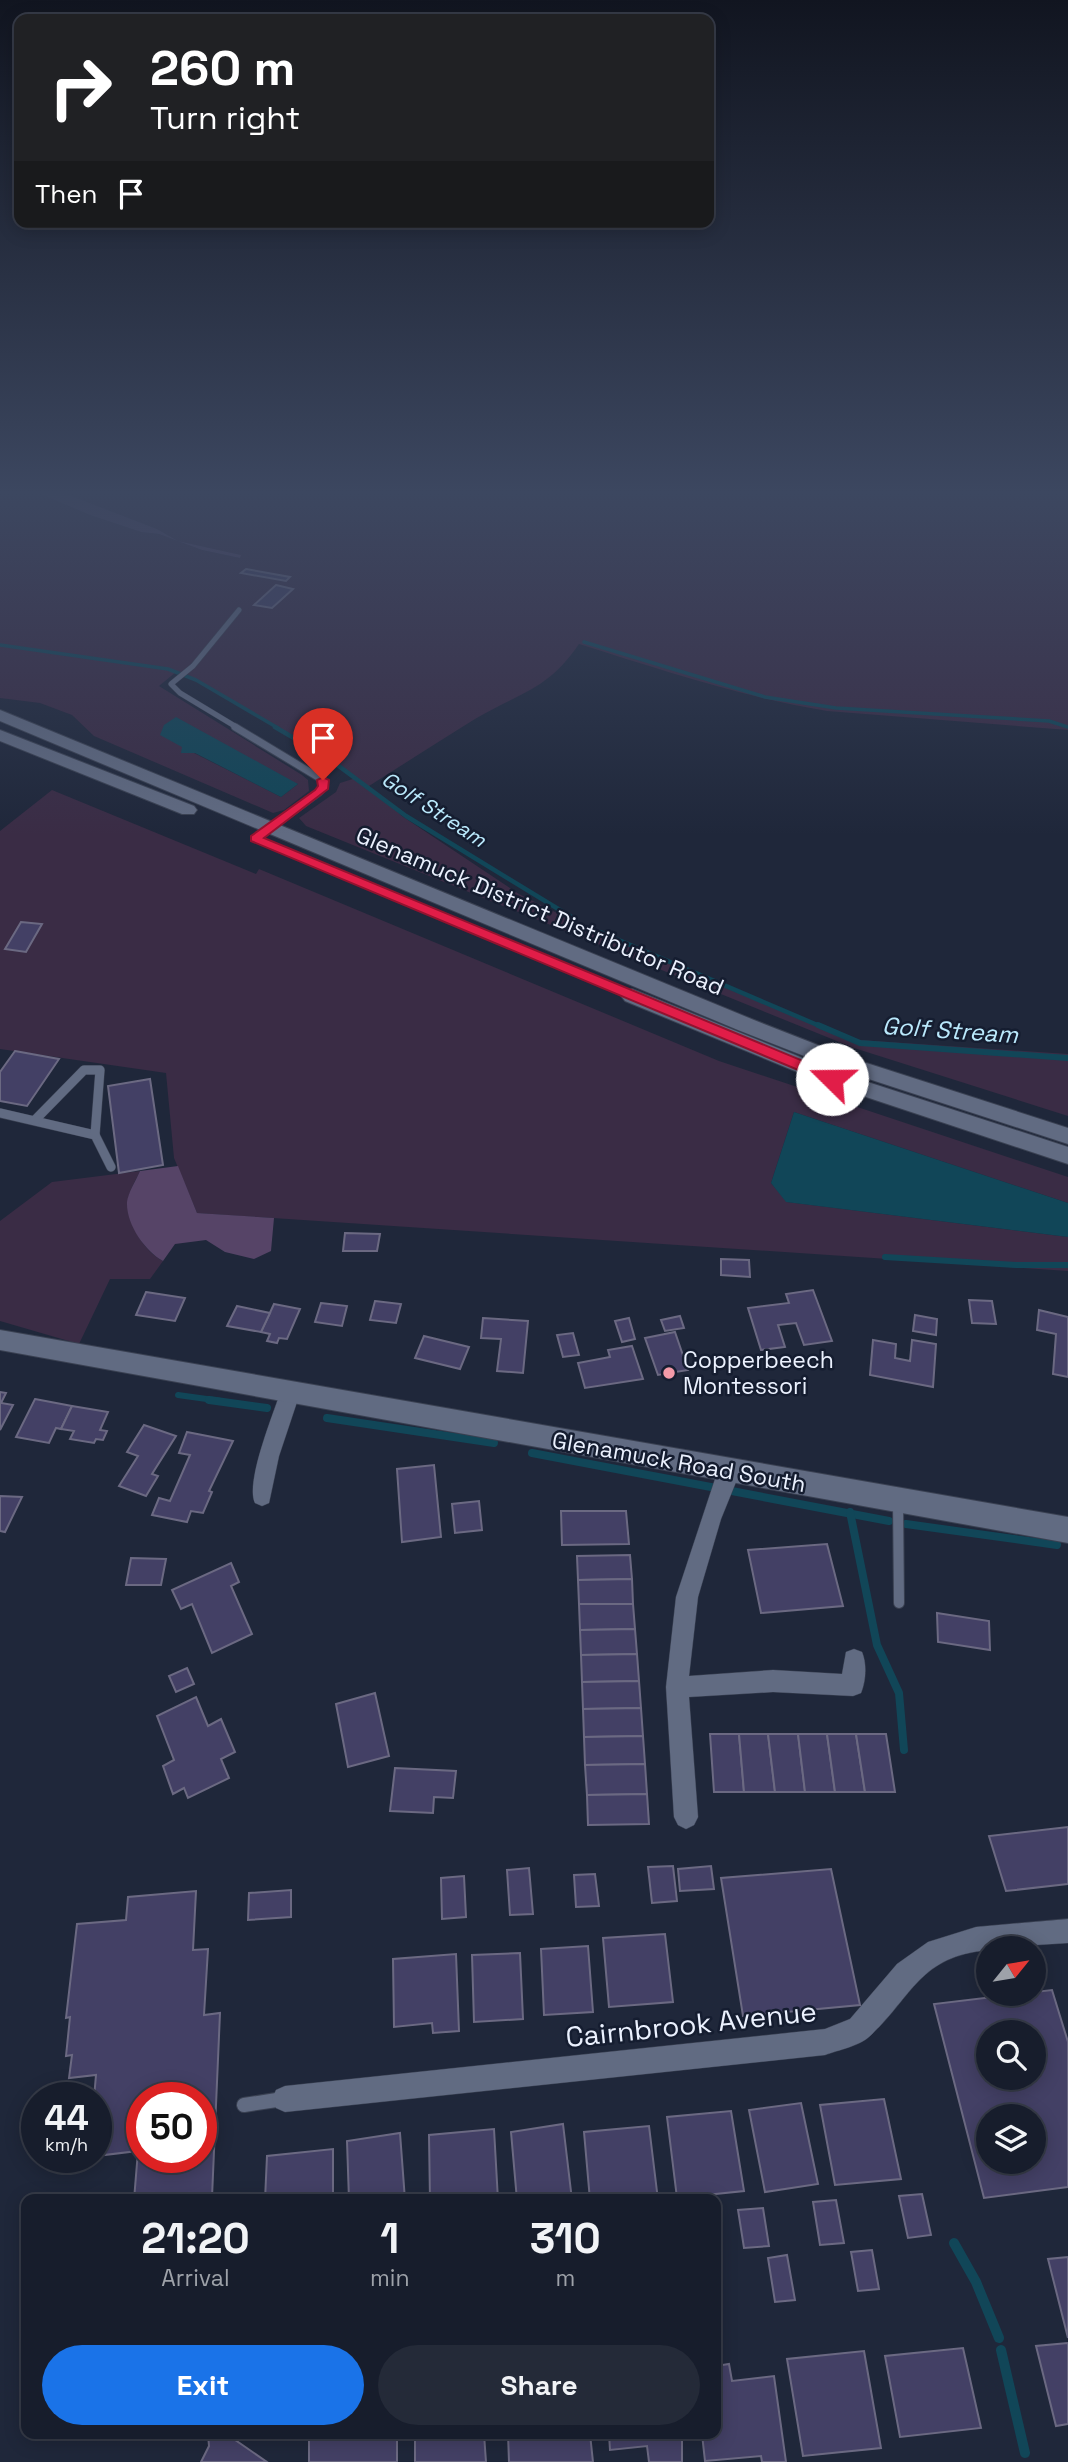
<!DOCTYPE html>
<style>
:root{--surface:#171d2c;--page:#242a38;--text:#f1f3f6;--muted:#9ea2a9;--line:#363b48;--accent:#1a73e8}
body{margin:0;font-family:"Space Grotesk",sans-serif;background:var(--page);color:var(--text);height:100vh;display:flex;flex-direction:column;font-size:26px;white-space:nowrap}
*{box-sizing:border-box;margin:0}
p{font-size:23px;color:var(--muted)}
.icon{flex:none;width:38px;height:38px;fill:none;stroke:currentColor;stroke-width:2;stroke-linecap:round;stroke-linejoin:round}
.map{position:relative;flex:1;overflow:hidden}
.panel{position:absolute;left:21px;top:2194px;width:700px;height:245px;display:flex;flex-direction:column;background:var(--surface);border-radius:14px;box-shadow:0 4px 18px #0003,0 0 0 2px var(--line)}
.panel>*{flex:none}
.guide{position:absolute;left:14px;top:14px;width:700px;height:214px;border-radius:14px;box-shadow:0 4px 18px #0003,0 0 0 2px var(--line);background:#202124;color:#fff;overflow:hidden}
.needle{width:46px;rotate:60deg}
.controls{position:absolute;left:976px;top:1936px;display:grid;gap:14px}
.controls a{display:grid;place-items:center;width:70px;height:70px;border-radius:50%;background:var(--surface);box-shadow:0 4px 18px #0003,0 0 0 2px var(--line);font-size:35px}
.speed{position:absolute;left:21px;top:2082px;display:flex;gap:14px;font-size:35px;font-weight:700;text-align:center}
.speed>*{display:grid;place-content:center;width:91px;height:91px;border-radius:50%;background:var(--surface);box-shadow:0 4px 18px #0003,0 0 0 2px var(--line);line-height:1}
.speed small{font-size:18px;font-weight:400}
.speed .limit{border:10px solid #d22;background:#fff;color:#111}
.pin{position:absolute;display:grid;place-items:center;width:60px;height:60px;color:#fff;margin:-72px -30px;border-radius:50% 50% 50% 0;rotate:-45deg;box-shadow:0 0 7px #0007}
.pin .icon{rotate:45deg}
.me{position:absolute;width:77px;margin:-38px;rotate:292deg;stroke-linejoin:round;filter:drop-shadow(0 0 5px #0008)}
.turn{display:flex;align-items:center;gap:24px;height:147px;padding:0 21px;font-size:32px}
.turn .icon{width:91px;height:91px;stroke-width:2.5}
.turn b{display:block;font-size:49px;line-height:60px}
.then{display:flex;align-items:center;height:66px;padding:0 21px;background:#0003;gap:14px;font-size:26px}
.eta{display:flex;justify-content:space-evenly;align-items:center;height:119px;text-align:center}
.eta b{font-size:42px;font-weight:700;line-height:49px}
.button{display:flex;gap:14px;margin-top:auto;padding:14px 21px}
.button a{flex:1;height:80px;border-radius:42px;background:var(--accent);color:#fff;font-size:28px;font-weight:700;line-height:80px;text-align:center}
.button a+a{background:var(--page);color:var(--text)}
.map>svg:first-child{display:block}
.green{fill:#3a2c45;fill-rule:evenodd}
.forest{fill:#564467}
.water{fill:#114658}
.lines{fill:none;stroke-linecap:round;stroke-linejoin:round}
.stream-far4{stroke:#114658;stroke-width:3.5}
.stream-far3{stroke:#114658;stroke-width:4.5}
.stream-far2{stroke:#114658;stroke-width:6}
.stream-far1{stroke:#114658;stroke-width:8}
.stream{stroke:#114658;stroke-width:10}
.building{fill:#434065;stroke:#6b6982;stroke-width:2;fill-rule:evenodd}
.lane-far4-casing{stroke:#3a4152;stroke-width:6}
.lane-far3-casing{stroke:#3a4152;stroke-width:9}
.lane-far2-casing{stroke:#3a4152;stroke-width:10}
.lane-far1-casing{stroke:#3a4152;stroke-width:12}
.lane-casing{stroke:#3a4152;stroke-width:16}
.street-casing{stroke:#3a4152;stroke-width:1}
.secondary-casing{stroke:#3a4152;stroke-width:2}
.lane-far4{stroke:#616b82;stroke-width:5}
.lane-far3{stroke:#616b82;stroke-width:7}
.lane-far2{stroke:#616b82;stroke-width:9}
.lane-far1{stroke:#616b82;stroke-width:10}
.lane{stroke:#616b82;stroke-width:14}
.street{fill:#616b82;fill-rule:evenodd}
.secondary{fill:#616b82;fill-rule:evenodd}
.route{fill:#e11d48;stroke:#92132f;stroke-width:2}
.poi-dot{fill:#f39aa8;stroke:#151d30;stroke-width:2.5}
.labels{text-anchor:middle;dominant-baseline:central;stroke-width:5;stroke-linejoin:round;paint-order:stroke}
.far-water-label{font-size:21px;font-style:italic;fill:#bae9fc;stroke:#151d30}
.street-label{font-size:23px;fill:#ebf1fe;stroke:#151d30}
.poi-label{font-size:23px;fill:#ebf1fe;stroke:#151d30;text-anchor:start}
.water-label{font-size:24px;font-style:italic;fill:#bae9fc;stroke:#151d30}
.near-street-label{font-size:28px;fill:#ebf1fe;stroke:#151d30}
</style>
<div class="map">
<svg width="1068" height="2462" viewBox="0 0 1068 2462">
<rect width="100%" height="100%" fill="#1f273a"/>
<g class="green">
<path d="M0 490H31L90 515 141 532 159 534 202 550 240 558V555L178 541 157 529 56 490H1068V730L827 711C742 697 662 670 579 644 548 690 519 693 475 719 439 741 404 764 369 786L402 816 519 894 603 936 857 1043 860 1040 1068 1054V1116L854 1048 306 826 299 818 336 792 340 783 356 778 328 758 196 680 176 672 159 686 302 775 308 780 309 791 284 810 273 813 94 736 72 715 40 703 0 698ZM182 747 298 784 281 797Z"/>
<polygon points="52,790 256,874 259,869 719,1061 1068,1177 1068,1203 794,1112 771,1183 787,1202 1068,1237 1068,1271 197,1213 174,1158 166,1073 0,1049 0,831"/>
<path d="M140 1171C136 1180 127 1194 128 1204 129 1226 144 1251 163 1261L150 1279H110L79 1344 0 1321V1221L52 1182Z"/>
</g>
<g class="forest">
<polygon points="31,490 56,490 157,529 178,541 241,555 240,558 202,550 159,534 141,532 90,515"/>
<path d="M178 1166 197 1213 274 1218 271 1251 254 1259 225 1252 206 1240 175 1244 163 1261C145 1251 126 1224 127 1202 128 1193 136 1180 140 1171Z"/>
</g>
<g class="water">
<polygon points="176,717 298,784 281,797 195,753 181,753 182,747 160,735 164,725"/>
<polygon points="794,1112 1068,1203 1068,1237 786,1202 771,1183"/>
</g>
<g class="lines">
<g class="stream-far4">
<polyline points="584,642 765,697 836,708 1049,721 1068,727"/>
<polyline points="0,645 168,669 196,680 278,728"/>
</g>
<g class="stream-far3">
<polyline points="275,727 328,758 406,816 573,918"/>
<polyline points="600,932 822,1027"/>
</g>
<g class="stream-far2">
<polyline points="818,1025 860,1043 1068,1058"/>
<polyline points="885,1257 1016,1265 1068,1265"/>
<polyline points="178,1395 221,1401"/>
</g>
<g class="stream-far1">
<polyline points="209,1400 267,1408"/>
<polyline points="327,1418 494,1443"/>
<polyline points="532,1453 889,1521"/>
<polyline points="850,1512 877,1645 899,1693 904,1750"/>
<polyline points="906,1524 1057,1545"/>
</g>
<g class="stream">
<polyline points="954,2243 976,2282 999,2338"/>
<polyline points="1001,2350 1025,2453"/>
</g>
</g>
<g class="building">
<polygon points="246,569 290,577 286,581 241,573"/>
<polygon points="276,585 293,589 272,608 254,605"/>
<polygon points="21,922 42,924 26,952 5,949"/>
<polygon points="15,1051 59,1059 27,1106 0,1101 0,1072"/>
<polygon points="150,1079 163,1165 119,1173 108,1086"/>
<polygon points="345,1233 380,1234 377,1251 343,1251"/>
<polygon points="721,1259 749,1260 750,1277 721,1275"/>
<polygon points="813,1290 832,1341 804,1345 796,1323 778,1325 785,1347 761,1350 748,1308 789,1303 786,1294"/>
<polygon points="146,1292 185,1298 175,1321 136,1315"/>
<polygon points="969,1300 992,1301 996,1324 972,1323"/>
<polygon points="375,1301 401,1304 396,1323 370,1320"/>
<polygon points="321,1303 347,1306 342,1326 315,1322"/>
<polygon points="274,1304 300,1309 287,1339 279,1338 277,1343 267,1341 270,1334 261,1332"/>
<polygon points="237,1306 270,1313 261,1332 227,1326"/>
<polygon points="1039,1310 1068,1317 1068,1377 1053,1374 1056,1334 1037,1330"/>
<polygon points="915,1315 937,1319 936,1335 913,1331"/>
<polygon points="680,1316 684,1328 665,1331 661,1320"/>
<polygon points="483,1318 528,1321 523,1373 497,1371 501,1339 481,1338"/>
<polygon points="629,1318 635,1339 622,1342 615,1321"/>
<polygon points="675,1332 688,1370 658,1375 645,1338"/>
<polygon points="573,1333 579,1355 563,1357 557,1335"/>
<polygon points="424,1336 469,1347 460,1369 415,1358"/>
<polygon points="873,1340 896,1344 895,1358 910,1361 912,1340 936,1344 933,1387 870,1375"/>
<polygon points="632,1346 643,1379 585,1388 578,1363 610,1357 608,1350"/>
<polygon points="0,1392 6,1393 1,1403 13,1405 0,1430"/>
<polygon points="35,1399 72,1406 61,1429 56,1428 49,1443 16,1437"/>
<polygon points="72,1406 108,1412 100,1430 107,1431 103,1440 96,1439 94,1443 70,1439 74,1431 61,1429"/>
<polygon points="144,1425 176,1436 152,1474 158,1476 146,1496 119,1486 138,1456 127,1452"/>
<polygon points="187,1432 233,1441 209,1491 212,1492 203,1513 191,1511 187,1522 152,1515 159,1498 170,1501 190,1455 179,1453"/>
<polygon points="434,1465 441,1537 402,1542 397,1469"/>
<polygon points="0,1496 22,1497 5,1532 0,1531"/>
<polygon points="479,1501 482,1530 455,1533 452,1504"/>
<polygon points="561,1511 626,1511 629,1544 562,1545"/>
<polygon points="827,1544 843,1606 761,1613 748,1550"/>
<polygon points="630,1555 632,1579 578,1580 577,1556"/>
<polygon points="131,1558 166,1559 161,1585 126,1585"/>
<polygon points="231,1563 239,1582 231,1586 252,1634 212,1653 192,1604 181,1609 172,1590"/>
<polygon points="632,1579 633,1604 579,1604 578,1580"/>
<polygon points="579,1604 633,1604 635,1629 580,1630"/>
<polygon points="937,1613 989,1621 990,1650 938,1642"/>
<polygon points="635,1629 637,1654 581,1655 580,1630"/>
<polygon points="637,1654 639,1681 582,1682 581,1655"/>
<polygon points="187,1668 194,1684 176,1692 169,1676"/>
<polygon points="639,1681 641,1708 583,1709 582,1682"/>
<polygon points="375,1693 389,1756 348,1767 336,1704"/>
<polygon points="196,1697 208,1726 221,1719 235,1752 221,1759 229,1778 188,1798 184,1788 173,1794 163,1766 174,1760 157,1716"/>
<polygon points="641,1708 643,1736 584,1737 583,1709"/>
<polygon points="710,1734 739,1734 744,1792 714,1792"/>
<polygon points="739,1734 768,1734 775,1792 744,1792"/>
<polygon points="768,1734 798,1734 805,1792 775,1792"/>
<polygon points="798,1734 827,1734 835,1792 805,1792"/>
<polygon points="827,1734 856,1734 865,1792 835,1792"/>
<polygon points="856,1734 886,1734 895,1792 865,1792"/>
<polygon points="643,1736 645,1764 585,1765 584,1737"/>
<polygon points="645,1764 647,1794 587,1795 585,1765"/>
<polygon points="395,1768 456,1771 453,1798 434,1797 433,1813 390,1811"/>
<polygon points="647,1794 649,1824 588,1825 587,1795"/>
<polygon points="1068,1827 1068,1884 1006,1891 989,1836"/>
<polygon points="673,1866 677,1901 652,1903 648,1867"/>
<polygon points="711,1866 714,1889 680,1891 678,1869"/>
<polygon points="529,1868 533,1914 510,1915 507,1870"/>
<polygon points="831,1869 860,2005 743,2016 721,1878"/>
<polygon points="595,1874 599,1906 576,1907 574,1875"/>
<polygon points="464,1876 466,1917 442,1919 441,1878"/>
<polygon points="291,1890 291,1917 248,1920 249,1893"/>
<path d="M196 1891 193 1950 208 1949 204 2015 220 2013 212 2197 134 2200 138 2151 96 2156V2098H94L96 2075 69 2078 72 2055 66 2056 70 2017 66 2018 77 1924 126 1920 128 1897ZM142 2098H201V2158H142Z"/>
<polygon points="665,1934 673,2002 609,2007 603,1938"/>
<polygon points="588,1946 593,2012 544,2015 541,1949"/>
<polygon points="520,1953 523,2019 474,2022 472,1955"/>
<polygon points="456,1954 459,2031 433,2033 432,2023 394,2027 393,1959"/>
<path d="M1052 1990 1068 2042V2187L984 2198 934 2004ZM989 2032H1034V2077H989ZM989 2116H1034V2161H989Z"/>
<polygon points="884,2099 901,2179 835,2185 820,2105"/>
<polygon points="801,2103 818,2184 765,2192 749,2110"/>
<polygon points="731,2111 744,2191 677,2198 667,2117"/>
<polygon points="563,2124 572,2200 517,2200 511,2132"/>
<polygon points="649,2126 658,2200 590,2200 584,2132"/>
<polygon points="494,2129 498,2200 430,2200 429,2135"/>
<polygon points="400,2133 405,2200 349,2200 347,2141"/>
<polygon points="333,2149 333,2200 265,2200 267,2156"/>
<polygon points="922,2194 931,2235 908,2238 899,2196"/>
<polygon points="836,2200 844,2243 820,2245 813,2202"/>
<polygon points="763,2208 769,2246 744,2248 738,2210"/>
<polygon points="872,2250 879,2289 858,2291 851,2252"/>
<polygon points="787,2255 795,2300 775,2302 768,2258"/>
<polygon points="1068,2257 1068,2338 1048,2259"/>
<polygon points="1068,2343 1068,2424 1056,2426 1036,2346"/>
<polygon points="963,2348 981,2428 900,2437 885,2356"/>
<polygon points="864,2351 881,2448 803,2456 787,2359"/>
<polygon points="729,2364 732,2381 774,2376 786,2462 762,2462 761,2456 705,2461 702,2434 716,2434 716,2366"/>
<polygon points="208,2434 232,2434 231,2437 267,2462 201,2462 209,2446"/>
<polygon points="309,2434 399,2434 397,2436 397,2462 309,2462"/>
<polygon points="415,2434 484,2434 486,2462 415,2462"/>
<polygon points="508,2434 590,2434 593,2462 509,2462"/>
<polygon points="609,2434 682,2434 682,2462 649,2462 647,2446 610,2450"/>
</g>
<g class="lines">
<g class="lane-far4-casing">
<polyline id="lane-far4" points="238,728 180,693 171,684 193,666 239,610"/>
</g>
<g class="lane-far3-casing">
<polyline id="lane-far3" points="235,727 323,780 324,787 319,792 256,838"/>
</g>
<g class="lane-far2-casing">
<g id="lane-far2">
<polyline points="0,1113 95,1135 111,1167"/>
<polyline points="35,1120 84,1070 100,1070 95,1135"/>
</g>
</g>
<g class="lane-far1-casing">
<polyline id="lane-far1" points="898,1502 899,1603"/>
</g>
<g class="lane-casing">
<polyline id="lane" points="244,2105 283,2099"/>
</g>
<g class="street-casing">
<g id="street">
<path d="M290 1385 297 1387 300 1393 279 1456 269 1503 262 1506 255 1503C245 1483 273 1415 280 1393L283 1387Z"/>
<path d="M728 1461 735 1464 738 1470 736 1482 721 1519 698 1597 689 1676 773 1670 842 1674 846 1652 854 1649 862 1652C867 1664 866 1681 861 1693L853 1696 773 1692 689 1697 698 1817 694 1825 686 1829 678 1825 674 1817 666 1687 676 1597 718 1470 721 1464Z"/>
<path d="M1068 1919V1943L989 1948V1950C919 1956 913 1996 870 2036 860 2046 838 2050 825 2055L285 2112 276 2108 272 2099 276 2090 285 2086 825 2029 850 2019 897 1964 928 1942 976 1927Z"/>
</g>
</g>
<g class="secondary-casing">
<g id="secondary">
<polygon points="0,710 754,1020 851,1058 1068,1128 1068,1144 835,1068 738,1030 0,721"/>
<polygon points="0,730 194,806 197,810 194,814 182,814 0,741"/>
<polygon points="632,989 840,1073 1068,1147 1068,1164 824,1083 625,1001 621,996 625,991"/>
<polygon points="0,1330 1068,1517 1068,1543 0,1350"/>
</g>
</g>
<use href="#lane-far4" class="lane-far4"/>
<use href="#lane-far3" class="lane-far3"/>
<use href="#lane-far2" class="lane-far2"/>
<use href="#lane-far1" class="lane-far1"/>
<use href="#lane" class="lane"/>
<use href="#street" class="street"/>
<use href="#secondary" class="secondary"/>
</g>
<linearGradient id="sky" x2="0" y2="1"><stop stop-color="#111520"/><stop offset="0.59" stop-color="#3c4760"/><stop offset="1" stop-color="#3c4760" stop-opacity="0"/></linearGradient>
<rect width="1068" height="835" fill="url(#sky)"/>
<polygon class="route" points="323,777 329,780 328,789 264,838 837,1075 840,1079 832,1083 827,1082 251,841 251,836 315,790 318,786 317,780"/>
<circle class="poi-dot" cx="669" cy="1373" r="7"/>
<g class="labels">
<g class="far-water-label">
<text transform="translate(434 809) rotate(33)">Golf Stream</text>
</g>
<g class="street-label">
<text transform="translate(540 911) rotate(23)">Glenamuck District Distributor Road</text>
<text transform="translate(679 1462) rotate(10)">Glenamuck Road South</text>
</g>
<g class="poi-label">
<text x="683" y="1360">Copperbeech<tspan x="683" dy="26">Montessori</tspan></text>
</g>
<g class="water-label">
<text transform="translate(950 1030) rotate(4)">Golf Stream</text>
</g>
<g class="near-street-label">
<text transform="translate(691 2024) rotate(-6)">Cairnbrook Avenue</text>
</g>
</g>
</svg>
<div class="controls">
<a><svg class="needle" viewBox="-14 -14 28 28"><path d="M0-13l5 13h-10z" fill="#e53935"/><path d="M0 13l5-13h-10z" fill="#9ea2a9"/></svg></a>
<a><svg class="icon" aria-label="search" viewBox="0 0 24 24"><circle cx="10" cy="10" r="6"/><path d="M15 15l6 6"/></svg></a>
<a><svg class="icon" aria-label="layers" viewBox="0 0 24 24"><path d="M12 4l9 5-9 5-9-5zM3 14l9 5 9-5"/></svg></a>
</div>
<div class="speed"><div>44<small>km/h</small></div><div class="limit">50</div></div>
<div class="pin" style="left:323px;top:780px;background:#d93025"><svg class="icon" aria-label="arrive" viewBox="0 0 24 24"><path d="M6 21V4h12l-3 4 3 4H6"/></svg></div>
<svg class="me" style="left:832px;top:1079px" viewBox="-20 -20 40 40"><circle r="19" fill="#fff"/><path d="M0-13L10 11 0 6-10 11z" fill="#e11d48"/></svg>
<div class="guide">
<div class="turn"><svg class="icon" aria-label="right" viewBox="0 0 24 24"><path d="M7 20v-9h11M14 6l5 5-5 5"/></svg><div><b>260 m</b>Turn right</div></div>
<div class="then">Then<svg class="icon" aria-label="arrive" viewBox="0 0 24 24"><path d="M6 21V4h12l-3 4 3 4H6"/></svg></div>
</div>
<section class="panel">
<div class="eta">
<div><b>21:20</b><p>Arrival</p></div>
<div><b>1</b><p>min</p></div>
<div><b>310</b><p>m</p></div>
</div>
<div class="button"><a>Exit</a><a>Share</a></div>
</section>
</div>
